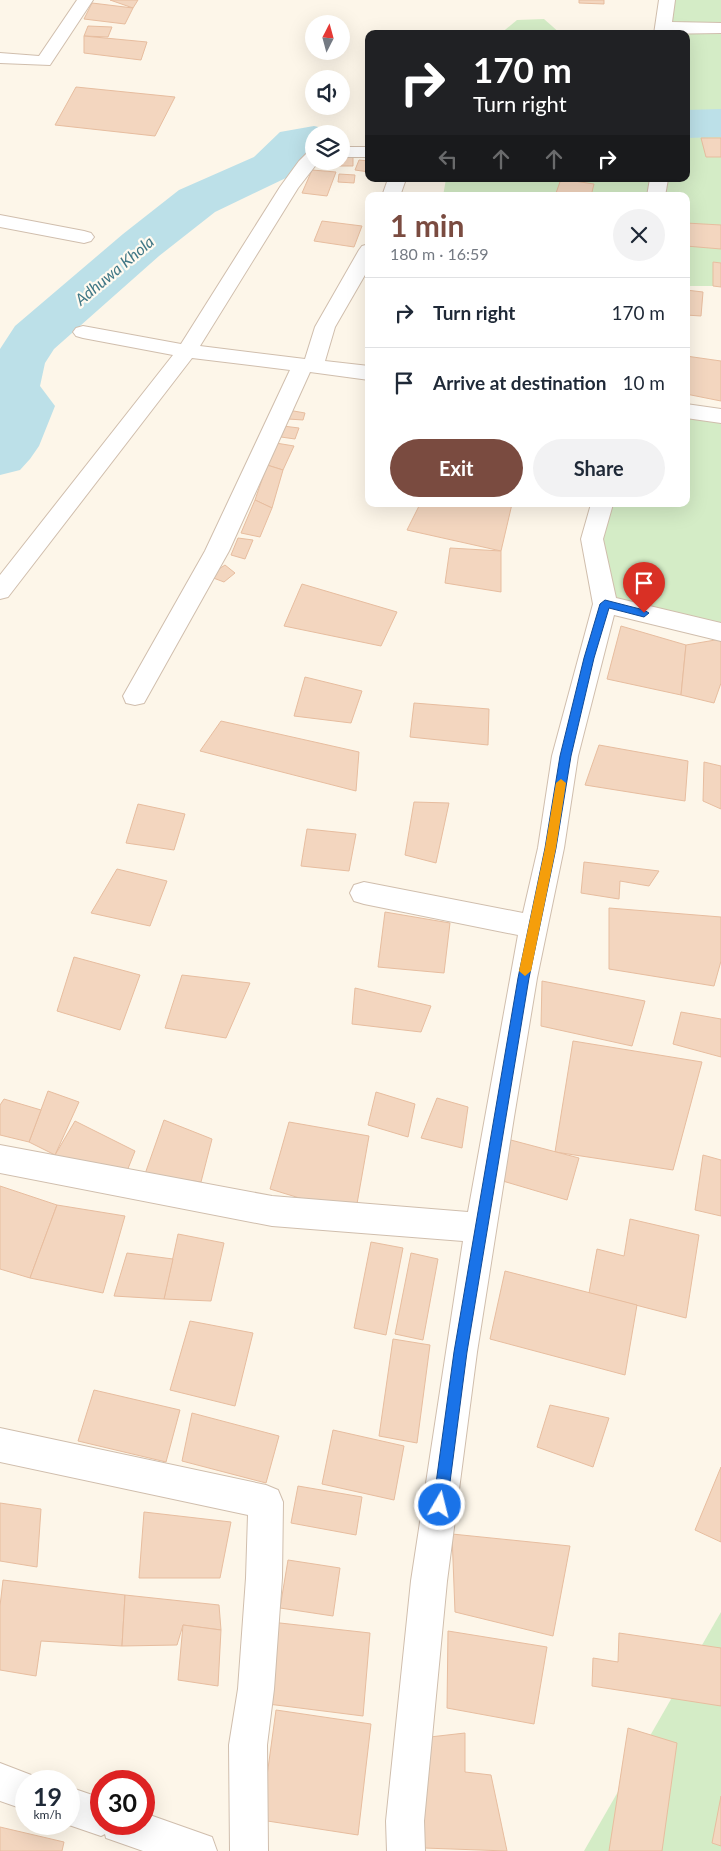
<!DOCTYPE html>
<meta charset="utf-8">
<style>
:root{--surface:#fff;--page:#f2f2f3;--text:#1f2937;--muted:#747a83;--line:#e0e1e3;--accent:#7a4b40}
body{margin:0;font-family:Lato,sans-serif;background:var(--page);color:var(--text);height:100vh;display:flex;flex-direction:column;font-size:19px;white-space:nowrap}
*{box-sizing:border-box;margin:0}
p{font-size:16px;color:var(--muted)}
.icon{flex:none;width:28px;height:28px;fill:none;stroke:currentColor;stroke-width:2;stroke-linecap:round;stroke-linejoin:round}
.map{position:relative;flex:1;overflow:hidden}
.details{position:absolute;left:365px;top:192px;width:325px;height:315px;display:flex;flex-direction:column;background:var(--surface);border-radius:10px;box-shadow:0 5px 20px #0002}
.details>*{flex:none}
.guide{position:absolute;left:365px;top:30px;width:325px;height:152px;border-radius:10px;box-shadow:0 5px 20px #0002;background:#202124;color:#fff;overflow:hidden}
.needle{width:32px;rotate:6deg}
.tools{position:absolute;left:305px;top:15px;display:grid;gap:10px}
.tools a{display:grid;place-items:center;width:45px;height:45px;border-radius:50%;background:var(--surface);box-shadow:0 5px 20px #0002;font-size:25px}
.speed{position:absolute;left:15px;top:1770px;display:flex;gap:10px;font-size:25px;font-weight:700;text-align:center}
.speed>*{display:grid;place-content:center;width:65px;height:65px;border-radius:50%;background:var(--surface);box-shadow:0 5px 20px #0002;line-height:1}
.speed small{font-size:12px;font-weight:400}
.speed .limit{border:8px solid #d22;background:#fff;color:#111}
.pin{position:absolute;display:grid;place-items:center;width:42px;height:42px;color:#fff;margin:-51px -21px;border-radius:50% 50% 50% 0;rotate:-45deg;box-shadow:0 0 5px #0007}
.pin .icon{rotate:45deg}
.me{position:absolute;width:55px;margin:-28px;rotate:8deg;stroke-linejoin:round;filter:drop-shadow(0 0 4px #0008)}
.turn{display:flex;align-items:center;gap:18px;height:105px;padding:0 25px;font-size:22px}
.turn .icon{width:65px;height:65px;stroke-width:2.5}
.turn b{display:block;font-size:35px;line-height:42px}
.lanes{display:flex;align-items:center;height:48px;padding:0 25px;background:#0003;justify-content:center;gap:25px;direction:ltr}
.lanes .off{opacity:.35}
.round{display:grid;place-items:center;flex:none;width:52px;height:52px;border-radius:26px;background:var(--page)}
.summary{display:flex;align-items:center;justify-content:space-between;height:85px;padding:0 25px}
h1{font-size:30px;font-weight:700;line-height:38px;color:var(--accent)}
.action{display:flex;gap:10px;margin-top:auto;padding:10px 25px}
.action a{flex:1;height:58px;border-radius:30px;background:var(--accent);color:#fff;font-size:20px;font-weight:700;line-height:58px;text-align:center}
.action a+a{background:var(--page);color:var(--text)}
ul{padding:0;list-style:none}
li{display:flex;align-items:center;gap:15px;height:70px;padding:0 25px;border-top:1px solid var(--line)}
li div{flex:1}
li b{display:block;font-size:19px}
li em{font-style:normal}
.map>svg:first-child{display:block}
.green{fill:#d4ecc6}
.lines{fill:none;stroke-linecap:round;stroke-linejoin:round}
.river{fill:#bce0e8;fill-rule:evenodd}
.building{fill:#f3d6bf;stroke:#e7bd9f}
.street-casing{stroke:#d0bead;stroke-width:2}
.street{fill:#fff;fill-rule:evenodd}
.route{fill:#1a73e8;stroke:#114b97}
.slow{fill:#f59e0b}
.labels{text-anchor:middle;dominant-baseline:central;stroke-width:4.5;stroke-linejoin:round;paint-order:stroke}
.far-water-label{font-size:16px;font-style:italic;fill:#407785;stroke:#fffaf0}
</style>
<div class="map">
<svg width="721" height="1851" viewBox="0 0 721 1851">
<rect width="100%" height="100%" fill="#fdf6e9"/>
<g class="green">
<polygon points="667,0 721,0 721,263 713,262 713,286 686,286 686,196 443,196 446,179 686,179 686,34 662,34"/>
<polygon points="544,19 561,34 500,34 517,20"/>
<polygon points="686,411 721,416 721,632 605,604 592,539 599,504 686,504"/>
<polygon points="721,1612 721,1851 584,1851"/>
</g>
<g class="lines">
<g class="river">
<polygon points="721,109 721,137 686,138 686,110"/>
<polygon points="314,126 331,130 334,134 314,134 314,154 288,177 215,212 159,256 54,349 45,363 40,386 55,406 39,446 30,459 20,470 0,475 0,349 15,326 123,234 179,190 254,157 280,132"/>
</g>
</g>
<g class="building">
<polygon points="110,0 138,0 133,8"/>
<polygon points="579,0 604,0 604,4 579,3"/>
<polygon points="92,3 133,8 125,24 84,19"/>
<polygon points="88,26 112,27 108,37 84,36"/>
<polygon points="84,36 147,42 141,60 84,53"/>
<polygon points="76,87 175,97 155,136 55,125"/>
<polygon points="701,138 721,138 721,157 706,157"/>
<polygon points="341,156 353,156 353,166 335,166 335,161 341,161"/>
<polygon points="359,160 369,161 369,172 355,170"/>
<polygon points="312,170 336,172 327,196 302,193"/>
<polygon points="339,174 355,175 354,183 338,182"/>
<polygon points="561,179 594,184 591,196 555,196"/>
<polygon points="322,221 362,226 354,247 314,241"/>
<polygon points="686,223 721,225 721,249 686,246"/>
<polygon points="713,262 721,263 721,287 713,286"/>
<polygon points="686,290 703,292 701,316 686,315"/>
<polygon points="686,356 721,361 721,401 686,394"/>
<polygon points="288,410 305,413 303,420 288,419"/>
<polygon points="283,426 299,428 295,439 281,437"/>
<polygon points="276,443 294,446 283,470 267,465"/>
<polygon points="267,465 283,470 272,508 255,500"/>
<polygon points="255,500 272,508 260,537 241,533"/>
<polygon points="420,504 512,504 501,551 407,530"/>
<polygon points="238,538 253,540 245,559 231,555"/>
<polygon points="450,548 501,551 501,592 445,583"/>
<polygon points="225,565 235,573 224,582 208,576"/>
<polygon points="302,584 397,612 381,646 284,626"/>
<polygon points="621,626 686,645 681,695 607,679"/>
<polygon points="721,639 721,683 714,703 681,695 686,645"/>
<polygon points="305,677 362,691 351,723 294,716"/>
<polygon points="414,703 489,709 488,745 410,737"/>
<polygon points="221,721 359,752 356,791 200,751"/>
<polygon points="599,745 688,761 685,801 585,785"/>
<polygon points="704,762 721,766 721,809 703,801"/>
<polygon points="414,802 449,803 436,863 405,855"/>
<polygon points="138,804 185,814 174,850 126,843"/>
<polygon points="307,829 356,834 349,871 301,866"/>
<polygon points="584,862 659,871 649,886 620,881 619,899 581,893"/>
<polygon points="117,869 167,881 150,926 91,913"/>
<polygon points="609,908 721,917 721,961 714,986 609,969"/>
<polygon points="385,912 450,923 444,973 378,967"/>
<polygon points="74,957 140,975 120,1030 57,1011"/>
<polygon points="182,975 250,983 226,1038 165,1028"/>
<polygon points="542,981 645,1001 632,1046 541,1026"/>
<polygon points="355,988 431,1006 421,1032 352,1024"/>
<polygon points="681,1012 721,1019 721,1057 673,1044"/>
<polygon points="573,1041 702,1062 673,1170 555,1152"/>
<polygon points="48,1091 79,1102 55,1155 29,1142"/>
<polygon points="376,1092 415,1104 408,1137 368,1125"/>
<polygon points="437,1098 468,1107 462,1148 421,1138"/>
<polygon points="4,1099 41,1110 29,1142 0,1135 0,1105"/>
<polygon points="164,1120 212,1139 201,1182 145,1174"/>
<polygon points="75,1121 135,1151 125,1176 55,1155"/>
<polygon points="289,1122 369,1136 355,1215 270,1189"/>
<polygon points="507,1139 579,1158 567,1200 496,1179"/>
<polygon points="703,1155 721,1160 721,1216 695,1210"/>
<polygon points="0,1186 57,1205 30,1278 0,1269"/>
<polygon points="57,1205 125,1216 103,1293 30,1278"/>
<polygon points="630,1219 699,1235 686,1318 589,1293 597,1249 624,1256"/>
<polygon points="178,1234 224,1243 211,1301 164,1299"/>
<polygon points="371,1242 403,1248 386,1335 354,1328"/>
<polygon points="127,1253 173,1259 164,1299 114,1296"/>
<polygon points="411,1253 438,1259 423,1340 395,1334"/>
<polygon points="505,1271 637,1305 625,1375 490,1339"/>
<polygon points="190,1321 253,1333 235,1406 170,1390"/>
<polygon points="393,1339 430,1345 417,1443 379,1436"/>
<polygon points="94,1390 180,1410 166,1462 78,1441"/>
<polygon points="550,1405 609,1418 593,1467 537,1447"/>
<polygon points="192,1413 279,1436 266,1483 182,1461"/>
<polygon points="333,1430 404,1446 394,1500 322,1484"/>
<polygon points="721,1467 721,1542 695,1530"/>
<polygon points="298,1486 362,1497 356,1535 291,1523"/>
<polygon points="0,1503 41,1509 37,1567 0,1561"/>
<polygon points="144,1512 231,1522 220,1578 139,1578"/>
<polygon points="452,1534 570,1546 553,1636 455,1612"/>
<polygon points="288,1560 340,1568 333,1616 280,1608"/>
<polygon points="3,1580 125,1595 122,1646 41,1641 36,1676 0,1670 0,1606"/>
<polygon points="125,1595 219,1605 221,1630 183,1625 177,1645 122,1646"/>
<polygon points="271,1622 370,1633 363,1716 260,1703"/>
<polygon points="183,1625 221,1630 218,1686 178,1680"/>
<polygon points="448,1631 547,1647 534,1724 447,1708"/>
<polygon points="619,1633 721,1648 721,1706 592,1686 593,1658 618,1662"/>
<polygon points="276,1710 371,1724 358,1835 261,1820"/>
<polygon points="628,1728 677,1743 662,1851 609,1851"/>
<polygon points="465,1733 465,1772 491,1775 507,1851 424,1848 421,1738"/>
<polygon points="721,1796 721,1846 712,1843"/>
<polygon points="0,1827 64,1842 62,1851 0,1851"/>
</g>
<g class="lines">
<g class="street-casing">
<g id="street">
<polygon points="77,0 93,0 50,65 0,63 0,53 39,56"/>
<polygon points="659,0 675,0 672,22 721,23 721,33 654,34"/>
<rect x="341" y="147" width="28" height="10"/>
<polygon points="314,151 314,161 319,161 298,188 200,346 305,359 315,327 359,250 362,246 369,244 369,268 335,327 325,361 369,366 369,380 310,372 229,551 144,703 135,705 126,703 123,696 205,551 290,370 192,358 8,597 0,599 0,575 173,355 83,338 76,336 73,332 76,328 83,326 181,344 280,187 299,161 308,152"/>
<polygon points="388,179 406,179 400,196 382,196"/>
<polygon points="650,179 668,179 665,196 647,196"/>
<polygon points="0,215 84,231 91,233 94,237 91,241 84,243 0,227"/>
<polygon points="686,404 721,409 721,423 686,418"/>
<polygon points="591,504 613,504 603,539 616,598 721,623 721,641 614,615 578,756 564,848 537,978 514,1117 477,1352 447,1581 424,1821 425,1851 387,1851 386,1821 411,1581 463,1241 272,1226 0,1173 0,1145 272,1196 468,1212 518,935 364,904 354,901 350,893 354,885 364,882 523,913 538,848 552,756 593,604 581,539"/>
<polygon points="0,1428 266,1485 278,1490 283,1502 282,1578 274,1689 267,1745 268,1851 230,1851 229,1745 238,1689 246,1578 248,1515 0,1462"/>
<polygon points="0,1763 39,1778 41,1781 26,1781 26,1810 0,1801"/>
<polygon points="69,1787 101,1798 101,1824 144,1824 144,1813 212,1837 217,1851 143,1851 106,1838 105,1834 101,1836 66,1824 69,1824"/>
</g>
</g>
<use href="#street" class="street"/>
</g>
<polygon class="route" points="605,600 644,610 649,613 644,617 609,608 594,658 571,756 556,848 529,978 467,1352 447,1505 445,1510 440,1512 435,1510 433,1505 454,1352 518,978 545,848 560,756 584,658 600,604"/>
<polygon class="slow" points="561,779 566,783 556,848 531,971 525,976 519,971 545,848 556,783"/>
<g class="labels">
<g class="far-water-label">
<text transform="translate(114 270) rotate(-40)">Adhuwa Khola</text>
</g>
</g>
</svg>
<div class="tools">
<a><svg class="needle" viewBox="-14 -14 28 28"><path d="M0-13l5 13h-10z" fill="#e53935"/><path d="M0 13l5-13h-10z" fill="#747a83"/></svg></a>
<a><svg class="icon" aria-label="sound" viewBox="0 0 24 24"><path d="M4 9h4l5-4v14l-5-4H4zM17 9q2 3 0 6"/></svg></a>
<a><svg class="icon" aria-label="layers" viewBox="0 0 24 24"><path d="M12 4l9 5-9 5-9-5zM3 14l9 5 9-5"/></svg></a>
</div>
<div class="speed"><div>19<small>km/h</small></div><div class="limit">30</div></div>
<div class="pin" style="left:644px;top:613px;background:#d93025"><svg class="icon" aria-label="arrive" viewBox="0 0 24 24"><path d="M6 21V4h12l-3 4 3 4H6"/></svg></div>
<svg class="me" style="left:440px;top:1505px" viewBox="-20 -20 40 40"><circle r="17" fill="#1a73e8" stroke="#fff" stroke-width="3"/><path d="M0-11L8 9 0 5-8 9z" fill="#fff"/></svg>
<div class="guide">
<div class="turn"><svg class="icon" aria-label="right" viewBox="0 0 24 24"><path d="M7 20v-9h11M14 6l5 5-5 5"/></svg><div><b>170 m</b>Turn right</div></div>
<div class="lanes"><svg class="icon off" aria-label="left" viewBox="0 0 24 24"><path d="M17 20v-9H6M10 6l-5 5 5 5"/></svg><svg class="icon off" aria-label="ahead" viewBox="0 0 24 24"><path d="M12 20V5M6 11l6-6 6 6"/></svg><svg class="icon off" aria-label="ahead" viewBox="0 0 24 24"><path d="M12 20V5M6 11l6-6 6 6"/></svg><svg class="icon" aria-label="right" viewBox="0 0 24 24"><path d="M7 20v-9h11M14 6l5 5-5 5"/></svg></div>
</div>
<section class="details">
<div class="summary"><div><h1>1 min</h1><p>180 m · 16:59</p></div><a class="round"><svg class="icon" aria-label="close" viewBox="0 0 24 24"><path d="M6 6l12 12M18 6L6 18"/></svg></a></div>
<ul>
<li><svg class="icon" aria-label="right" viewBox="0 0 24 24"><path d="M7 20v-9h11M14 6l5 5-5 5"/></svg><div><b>Turn right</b></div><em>170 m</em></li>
<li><svg class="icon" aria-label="arrive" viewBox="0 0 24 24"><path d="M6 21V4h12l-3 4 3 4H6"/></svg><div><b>Arrive at destination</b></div><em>10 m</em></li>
</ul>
<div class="action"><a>Exit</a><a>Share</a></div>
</section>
</div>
